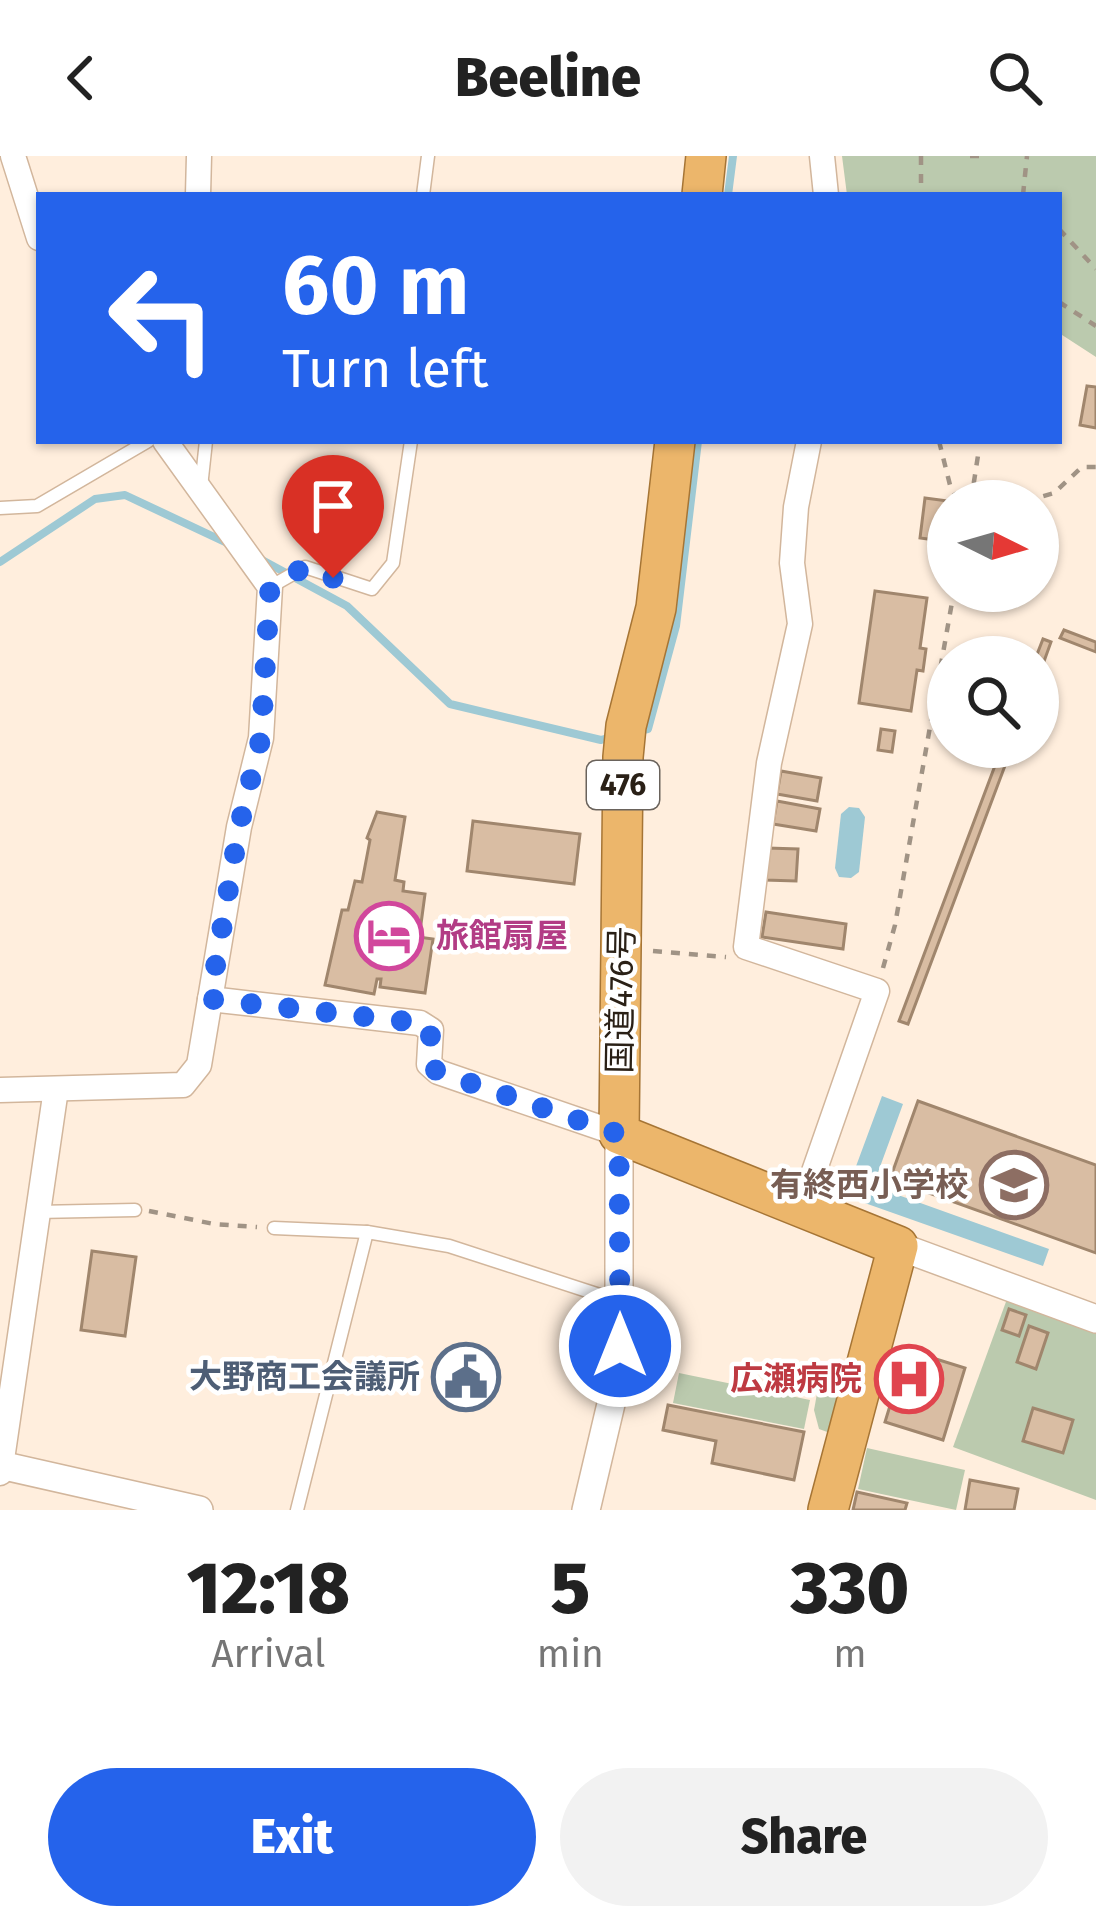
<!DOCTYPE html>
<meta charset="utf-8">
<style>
:root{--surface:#fff;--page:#f2f2f2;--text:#222;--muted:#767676;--accent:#2563eb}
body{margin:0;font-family:"Fira Sans","Noto Sans JP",sans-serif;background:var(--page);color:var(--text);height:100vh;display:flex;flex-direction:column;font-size:45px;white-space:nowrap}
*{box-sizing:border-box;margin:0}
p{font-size:39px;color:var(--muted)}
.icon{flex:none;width:66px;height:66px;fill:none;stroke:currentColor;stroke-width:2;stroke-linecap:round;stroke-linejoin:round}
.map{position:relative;height:1354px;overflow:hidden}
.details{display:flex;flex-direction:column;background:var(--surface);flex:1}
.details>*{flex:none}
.hud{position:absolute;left:36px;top:36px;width:1026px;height:252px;border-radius:0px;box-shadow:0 3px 9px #0004;background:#2563eb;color:#fff;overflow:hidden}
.needle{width:78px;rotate:95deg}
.tools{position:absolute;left:927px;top:324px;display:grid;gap:24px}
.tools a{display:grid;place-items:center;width:132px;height:132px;border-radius:50%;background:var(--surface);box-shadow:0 3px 9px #0004;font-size:60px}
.pin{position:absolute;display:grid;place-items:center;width:102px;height:102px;color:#fff;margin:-123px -51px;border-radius:50% 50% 50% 0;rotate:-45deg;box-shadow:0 0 12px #0007}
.pin .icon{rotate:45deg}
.me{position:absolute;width:132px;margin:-66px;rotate:0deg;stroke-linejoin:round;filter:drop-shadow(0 0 9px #0008)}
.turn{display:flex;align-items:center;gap:42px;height:252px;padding:0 48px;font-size:54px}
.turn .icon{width:156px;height:156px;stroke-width:2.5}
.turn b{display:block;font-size:84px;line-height:102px}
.eta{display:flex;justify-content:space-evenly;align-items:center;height:204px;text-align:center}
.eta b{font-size:72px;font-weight:800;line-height:84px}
.action{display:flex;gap:24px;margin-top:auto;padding:24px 48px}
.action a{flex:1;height:138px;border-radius:72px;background:var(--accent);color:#fff;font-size:48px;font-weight:800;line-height:138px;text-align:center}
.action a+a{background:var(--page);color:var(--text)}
header{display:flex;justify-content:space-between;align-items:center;height:156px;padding:0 48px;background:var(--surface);font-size:54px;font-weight:800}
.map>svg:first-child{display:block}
.green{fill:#bbcaae}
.water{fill:#9ec9d4}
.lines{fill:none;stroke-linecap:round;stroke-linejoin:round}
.stream{stroke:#9ec9d4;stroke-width:8}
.building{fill:#d9bda3;stroke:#a0866d;stroke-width:3}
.service-casing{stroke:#d2b69c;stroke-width:15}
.minor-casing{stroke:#d2b69c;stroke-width:27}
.tertiary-casing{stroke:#d2b69c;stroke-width:30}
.trunk-casing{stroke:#a67535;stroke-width:42}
.path{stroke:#a09385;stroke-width:4.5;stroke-dasharray:9 9;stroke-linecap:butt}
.service{stroke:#fff;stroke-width:12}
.minor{stroke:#fff;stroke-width:24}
.tertiary{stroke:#fff;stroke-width:27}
.trunk{stroke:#ecb66b;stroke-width:39}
.route{stroke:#2563eb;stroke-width:21;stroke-dasharray:0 37.8}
.labels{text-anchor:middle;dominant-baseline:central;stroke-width:9;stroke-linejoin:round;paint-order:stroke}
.shield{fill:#fff;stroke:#6a635c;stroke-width:3}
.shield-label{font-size:30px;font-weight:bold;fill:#2a2016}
.hotel-label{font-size:33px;font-weight:bold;fill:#b23c85;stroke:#fff;text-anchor:start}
.street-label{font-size:33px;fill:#2a2016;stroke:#fff}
.education-label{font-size:33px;font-weight:bold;fill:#785e54;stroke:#fff;text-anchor:end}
.service-label{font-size:33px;font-weight:bold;fill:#4e5e75;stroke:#fff;text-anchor:end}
.health-label{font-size:33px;font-weight:bold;fill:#be3a42;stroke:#fff;text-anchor:end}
</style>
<header><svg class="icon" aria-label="back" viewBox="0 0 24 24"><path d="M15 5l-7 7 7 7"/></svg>Beeline<svg class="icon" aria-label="search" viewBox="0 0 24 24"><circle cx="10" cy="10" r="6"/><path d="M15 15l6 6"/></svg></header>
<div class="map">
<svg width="1096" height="1354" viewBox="0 0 1096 1354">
<rect width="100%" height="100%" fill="#fed"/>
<g class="green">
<polygon points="842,0 1096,0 1096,201 1059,177 1059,39 847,39"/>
<polygon points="1007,1143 1096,1176 1096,1344 953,1291"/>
<polygon points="823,1205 842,1210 830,1277 819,1273 814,1254"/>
<polygon points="679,1217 810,1244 804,1273 673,1247"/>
<polygon points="867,1292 965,1314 956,1354 858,1333"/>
</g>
<g class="water">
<polygon points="849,651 859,652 865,661 859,716 851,722 839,721 835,712 841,658"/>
<polygon points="882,940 903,948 873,1030 1049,1093 1043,1110 845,1040"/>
</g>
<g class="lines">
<g class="stream">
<polyline points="728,39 733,0"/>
<polyline points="262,404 347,450 450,548 601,584 611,581"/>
<polyline points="0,406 95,343 125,339 227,387"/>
<polyline points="638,575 648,573 676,470 698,285"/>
</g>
</g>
<g class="building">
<polygon points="1087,230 1096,231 1096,272 1080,269"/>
<polygon points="925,342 948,345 943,385 920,382"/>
<polygon points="875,435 927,442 920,492 926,493 923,515 917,514 911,555 859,547"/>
<polygon points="1064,474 1096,486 1096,496 1060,482"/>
<polygon points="1043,483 1051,486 1038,522 1036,501"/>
<polygon points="881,573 895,575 892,596 878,594"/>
<polygon points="1002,591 1012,591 908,868 899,865"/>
<polygon points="781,615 821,622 817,645 777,638"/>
<polygon points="777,645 820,653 816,675 773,668"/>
<polygon points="377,656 405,661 395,724 404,726 403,735 425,738 421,768 413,767 411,780 433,783 425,837 380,831 381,823 377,823 374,838 325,829 342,754 348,754 355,725 362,726 370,684 367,682"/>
<polygon points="473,665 580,678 574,728 467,715"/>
<polygon points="767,692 798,693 796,725 765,724"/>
<polygon points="766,756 846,768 843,793 762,781"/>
<polygon points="918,945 1096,1009 1096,1097 890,1023"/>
<polygon points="92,1095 136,1101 125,1180 81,1174"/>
<polygon points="1009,1153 1026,1159 1019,1180 1002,1174"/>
<polygon points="1029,1170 1048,1177 1036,1213 1017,1206"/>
<polygon points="907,1194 965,1212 943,1284 885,1266"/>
<polygon points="668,1249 804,1276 794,1324 712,1307 716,1285 663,1274"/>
<polygon points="1033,1252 1073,1264 1063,1297 1023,1285"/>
<polygon points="970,1324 1018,1333 1014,1354 965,1354"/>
<polygon points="857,1336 907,1347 905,1354 853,1354"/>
</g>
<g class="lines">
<g class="service-casing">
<g id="service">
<polyline points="423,39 428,0"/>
<polyline points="201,331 206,285"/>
<polyline points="0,352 37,350 148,285"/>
<polyline points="270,431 305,411 372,433 393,407 411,285"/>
<polyline points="37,1056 135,1054"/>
<polyline points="274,1072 367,1076"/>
<polyline points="297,1354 367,1076 449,1090 618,1145"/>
</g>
</g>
<g class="minor-casing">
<g id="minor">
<polyline points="13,0 39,82"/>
<polyline points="822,0 826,39"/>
<polyline points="198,39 199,0"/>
<polyline points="210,843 420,867 431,874 429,908 438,916 619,978"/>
<polyline points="0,934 183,929 199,909 239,671 261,582 270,431 165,285"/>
<polyline points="802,1050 877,835 746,791 769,607 800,468 792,407 796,351 809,285"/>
<polyline points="0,1317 56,933"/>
</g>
</g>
<g class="tertiary-casing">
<g id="tertiary">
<polyline points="898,1090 1096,1163"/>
<polyline points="0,1309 199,1354"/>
<polyline points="586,1354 619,1214 619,978"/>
</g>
</g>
<g class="trunk-casing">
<g id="trunk">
<polyline points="702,39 706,0"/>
<polyline points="675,285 656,452 626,570 623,601 619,978 898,1090 828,1354"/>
</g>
</g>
<g class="path">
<polyline points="921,0 921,39"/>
<polyline points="970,0 987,0"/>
<polyline points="1023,39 1027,0"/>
<polyline points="1059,73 1096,113"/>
<polyline points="1059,146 1096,170"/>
<polyline points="939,285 951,333 959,345"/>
<polyline points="971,345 979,293"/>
<polyline points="1026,345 1054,337 1082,311 1096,311"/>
<polyline points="653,795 726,801"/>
<polyline points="883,812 895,769 954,435"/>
<polyline points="149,1055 214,1068 257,1071"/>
</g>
<use href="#service" class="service"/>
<use href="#minor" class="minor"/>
<use href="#tertiary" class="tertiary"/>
<use href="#trunk" class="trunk"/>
</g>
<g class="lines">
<polyline class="route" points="333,422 305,411 270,431 261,582 239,671 210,843 420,867 431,874 428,908 438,916 619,978 620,1190"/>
</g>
<defs>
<g id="hotel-ring" transform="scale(3.45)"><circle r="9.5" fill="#fff" stroke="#d1479c" stroke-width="1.5"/><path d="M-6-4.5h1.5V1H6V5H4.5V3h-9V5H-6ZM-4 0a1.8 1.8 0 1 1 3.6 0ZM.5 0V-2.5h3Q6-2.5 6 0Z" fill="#d1479c"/></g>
<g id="school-ring" transform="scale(3.45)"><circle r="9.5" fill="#fff" stroke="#8d6e63" stroke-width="1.5"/><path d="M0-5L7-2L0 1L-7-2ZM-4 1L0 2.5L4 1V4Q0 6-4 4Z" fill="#8d6e63"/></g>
<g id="civic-ring" transform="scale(3.45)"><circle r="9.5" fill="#fff" stroke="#5c6f8a" stroke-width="1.5"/><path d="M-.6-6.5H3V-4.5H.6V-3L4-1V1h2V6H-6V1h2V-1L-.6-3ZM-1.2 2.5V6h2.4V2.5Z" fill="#5c6f8a"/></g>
<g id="hospital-ring" transform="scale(3.45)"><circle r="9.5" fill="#fff" stroke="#e0444e" stroke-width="1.5"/><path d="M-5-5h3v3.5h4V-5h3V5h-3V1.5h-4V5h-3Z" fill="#e0444e"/></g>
</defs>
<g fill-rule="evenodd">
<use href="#hotel-ring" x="389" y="780"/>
<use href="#school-ring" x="1014" y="1029"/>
<use href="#civic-ring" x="466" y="1221"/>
<use href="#hospital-ring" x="909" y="1223"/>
</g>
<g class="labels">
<rect class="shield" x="587" y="605" width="72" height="48" rx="9"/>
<g class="shield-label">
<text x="623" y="629">476</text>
</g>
<g class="hotel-label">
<text x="436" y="780">旅館扇屋</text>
</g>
<g class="street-label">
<text transform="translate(621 844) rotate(-89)">国道476号</text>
</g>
<g class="education-label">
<text x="968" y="1029">有終西小学校</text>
</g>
<g class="service-label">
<text x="420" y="1221">大野商工会議所</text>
</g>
<g class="health-label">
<text x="862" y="1223">広瀬病院</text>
</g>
</g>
</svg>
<div class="tools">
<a><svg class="needle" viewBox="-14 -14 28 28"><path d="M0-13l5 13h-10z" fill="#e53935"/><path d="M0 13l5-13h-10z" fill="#767676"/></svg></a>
<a><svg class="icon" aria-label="search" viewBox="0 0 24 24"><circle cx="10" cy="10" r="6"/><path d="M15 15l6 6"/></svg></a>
</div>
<div class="pin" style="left:333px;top:422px;background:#d93025"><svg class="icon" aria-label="arrive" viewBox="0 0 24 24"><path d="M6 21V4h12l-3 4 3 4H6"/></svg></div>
<svg class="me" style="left:620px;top:1190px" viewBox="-20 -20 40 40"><circle r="17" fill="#2563eb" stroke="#fff" stroke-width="3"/><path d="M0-11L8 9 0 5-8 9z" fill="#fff"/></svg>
<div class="hud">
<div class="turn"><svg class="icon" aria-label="left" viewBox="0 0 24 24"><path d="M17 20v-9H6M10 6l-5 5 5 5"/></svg><div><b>60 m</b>Turn left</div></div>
</div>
</div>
<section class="details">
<div class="eta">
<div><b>12:18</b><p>Arrival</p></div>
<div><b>5</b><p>min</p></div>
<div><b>330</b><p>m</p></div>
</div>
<div class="action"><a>Exit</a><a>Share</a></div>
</section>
